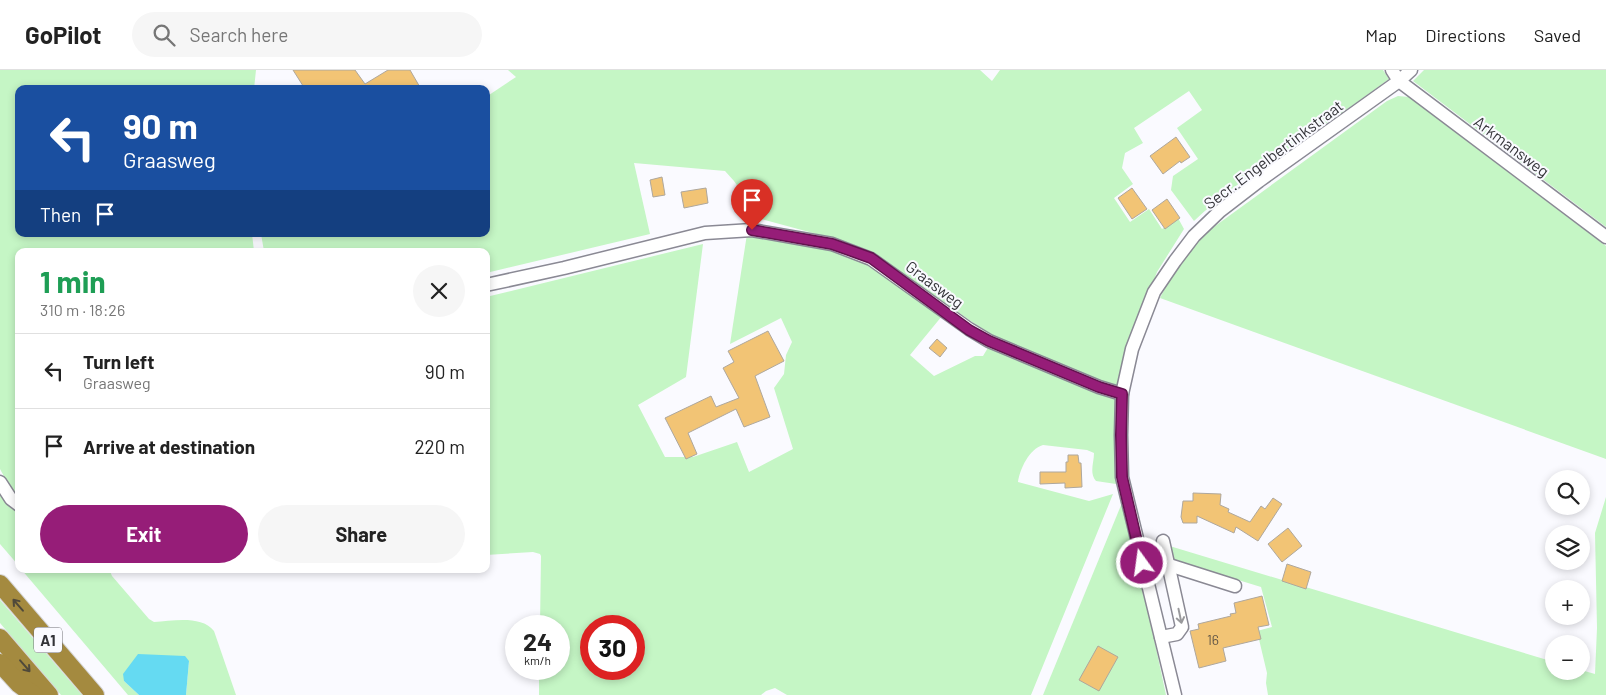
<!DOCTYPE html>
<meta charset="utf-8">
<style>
:root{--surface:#fff;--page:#f6f6f6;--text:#222;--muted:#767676;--line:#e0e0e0;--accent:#961d78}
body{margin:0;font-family:Barlow,sans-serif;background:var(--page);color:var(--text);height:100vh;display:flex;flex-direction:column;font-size:19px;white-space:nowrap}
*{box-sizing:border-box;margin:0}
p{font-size:16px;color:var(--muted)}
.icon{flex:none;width:28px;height:28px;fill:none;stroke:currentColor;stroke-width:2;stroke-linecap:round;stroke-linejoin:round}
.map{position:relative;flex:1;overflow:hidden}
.panel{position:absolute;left:15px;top:178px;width:475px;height:325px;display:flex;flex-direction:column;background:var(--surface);border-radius:10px;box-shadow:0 2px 8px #0003}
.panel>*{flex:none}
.guide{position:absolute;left:15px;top:15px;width:475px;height:152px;border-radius:10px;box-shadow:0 2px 8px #0003;background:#1a4fa0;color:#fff;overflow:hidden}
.fabs{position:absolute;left:1545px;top:400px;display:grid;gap:10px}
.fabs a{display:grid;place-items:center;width:45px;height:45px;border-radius:50%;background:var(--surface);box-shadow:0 2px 8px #0003;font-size:25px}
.speed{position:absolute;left:505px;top:545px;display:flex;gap:10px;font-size:25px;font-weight:700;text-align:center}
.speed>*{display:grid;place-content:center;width:65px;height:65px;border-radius:50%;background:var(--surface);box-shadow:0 2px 8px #0003;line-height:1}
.speed small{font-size:12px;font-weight:400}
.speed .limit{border:8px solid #d22;background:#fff;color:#111}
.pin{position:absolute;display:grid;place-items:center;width:42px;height:42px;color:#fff;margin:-51px -21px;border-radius:50% 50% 50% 0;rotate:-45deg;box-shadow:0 0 5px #0007}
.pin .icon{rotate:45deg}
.me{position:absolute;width:55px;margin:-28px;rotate:346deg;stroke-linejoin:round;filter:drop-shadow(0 0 4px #0008)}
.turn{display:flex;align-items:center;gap:18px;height:105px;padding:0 25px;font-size:22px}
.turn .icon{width:65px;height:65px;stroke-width:2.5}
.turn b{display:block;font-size:35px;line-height:42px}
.then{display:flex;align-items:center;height:48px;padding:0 25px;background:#0003;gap:10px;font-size:19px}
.round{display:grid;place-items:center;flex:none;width:52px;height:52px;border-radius:26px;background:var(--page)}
.summary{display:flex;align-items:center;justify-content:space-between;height:85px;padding:0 25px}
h1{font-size:30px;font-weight:700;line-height:38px;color:#1e9e55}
.cta{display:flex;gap:10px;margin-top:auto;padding:10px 25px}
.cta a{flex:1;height:58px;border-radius:30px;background:var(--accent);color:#fff;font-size:20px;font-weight:700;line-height:58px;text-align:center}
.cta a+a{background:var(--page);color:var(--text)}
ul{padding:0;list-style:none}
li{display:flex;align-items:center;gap:15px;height:75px;padding:0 25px;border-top:1px solid var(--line)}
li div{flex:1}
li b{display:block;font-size:19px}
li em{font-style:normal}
header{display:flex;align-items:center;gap:30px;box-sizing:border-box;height:70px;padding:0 25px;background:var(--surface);border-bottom:1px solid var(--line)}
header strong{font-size:24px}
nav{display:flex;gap:28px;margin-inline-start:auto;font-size:18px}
.search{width:350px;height:45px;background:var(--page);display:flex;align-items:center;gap:12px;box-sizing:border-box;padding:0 18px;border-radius:28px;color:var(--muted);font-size:19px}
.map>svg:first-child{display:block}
.green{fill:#c5f6c5;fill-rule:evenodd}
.water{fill:#65daf2}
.building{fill:#f2c475;stroke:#aea79d}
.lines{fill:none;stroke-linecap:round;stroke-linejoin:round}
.minor-casing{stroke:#8a8994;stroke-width:15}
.highway-casing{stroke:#d6d6d7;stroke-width:20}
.minor{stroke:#fff;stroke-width:12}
.highway{stroke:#a48a3f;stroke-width:18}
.oneway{stroke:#4f493a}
.oneway2{stroke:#99999c}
.route-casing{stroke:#62134e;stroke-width:12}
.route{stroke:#961d78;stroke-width:9}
.labels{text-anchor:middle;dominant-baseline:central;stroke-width:4;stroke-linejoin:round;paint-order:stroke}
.number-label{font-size:14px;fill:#635747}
.shield{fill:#fafaff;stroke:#6f6f74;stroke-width:1}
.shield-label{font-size:15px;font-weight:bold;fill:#333338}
.street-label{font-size:16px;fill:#333338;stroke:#fafaff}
</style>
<header>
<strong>GoPilot</strong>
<div class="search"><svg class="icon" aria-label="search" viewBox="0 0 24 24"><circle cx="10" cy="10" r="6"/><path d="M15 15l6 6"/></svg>Search here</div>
<nav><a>Map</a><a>Directions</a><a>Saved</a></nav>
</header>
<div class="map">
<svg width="1606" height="625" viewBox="0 0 1606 625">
<rect width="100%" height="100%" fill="#fafaff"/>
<g class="green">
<polygon points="0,0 256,0 254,19 19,19 19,164 252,164 254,181 19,181 19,434 0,399"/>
<path d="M508 0H980L992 11 1000 0H1383L1389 9C1325 58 1253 96 1194 151L1171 120 1173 106 1198 89 1177 58 1202 40 1189 21 1134 58 1143 73 1125 83 1122 98 1133 114 1114 128 1130 152 1149 139 1162 159 1178 148 1184 159 1157 202 1138 252 1120 319 1011 276 975 254 878 186 850 173 761 149 734 111 725 101 634 93 650 164 486 203V181H264L261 164H486V27L516 7Z"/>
<polygon points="1424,0 1606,0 1606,157 1413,11"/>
<path d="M1398 26 1409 27 1606 176V389L1160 228C1172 202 1190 179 1211 159L1387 31Z"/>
<path d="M747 164C781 168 840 178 869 195 894 209 918 229 942 246L910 285 934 306 975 286H983L989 276 1057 306 1106 326 1119 328V408L1116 414 1096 411C1089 403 1094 393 1094 383L1087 380 1043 375C1029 379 1020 399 1018 412L1089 431 1113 424 1031 625H787L775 618 766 621 761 625H539V599H559V556H540L541 486 540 484 533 482 486 485V227L703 174 686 307 638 335 665 387H693L737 372 749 402 793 379 774 318 784 304 786 285 792 272 781 248 730 274ZM591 556H634V599H591Z"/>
<polygon points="0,419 12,439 19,442 19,496 0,474"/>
<polygon points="1606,427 1606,625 1268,625 1266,613 1267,603 1257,561 1272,557 1261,517 1173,490 1163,474 1554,592 1554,601 1581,601 1581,600 1595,604 1597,558 1595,463"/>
<polygon points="1124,428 1166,625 1043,625"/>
<path d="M21 499H109L112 506 149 549 154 552C173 551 201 545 214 561L236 625H186L189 591 124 611 139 625H128Z"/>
<polygon points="0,530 82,625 61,625 0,553"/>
</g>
<polygon class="water" points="138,584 185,586 189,591 186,625 139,625 124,611 123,604"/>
<g class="building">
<polygon points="293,0 355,0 365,14 388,0 410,0 421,19 305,19"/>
<polygon points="1176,67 1190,87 1181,93 1180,91 1163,104 1150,86"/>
<polygon points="662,107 665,125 653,127 650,110"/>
<polygon points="706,118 708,133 684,138 681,122"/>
<polygon points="1132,118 1147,139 1132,149 1118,128"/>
<polygon points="1167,129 1180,148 1165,159 1152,140"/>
<polygon points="768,261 784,291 755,306 770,347 744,357 736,339 688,363 697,384 686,389 665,348 711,326 716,337 739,328 723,298 734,292 728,281"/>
<polygon points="937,269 947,278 940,287 929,278"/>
<polygon points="1068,385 1078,385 1079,393 1081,393 1082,417 1065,418 1065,413 1040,414 1040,402 1066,402 1066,392 1068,392"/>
<polygon points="1193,423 1221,424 1220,435 1229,439 1228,442 1250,452 1261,436 1265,439 1273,428 1282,434 1258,471 1236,457 1234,463 1197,446 1197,453 1183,453 1181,447 1183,431 1193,431"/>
<polygon points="1288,458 1302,476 1282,492 1268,474"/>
<polygon points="1287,494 1311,502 1306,519 1282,511"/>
<polygon points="1262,526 1269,555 1258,557 1261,569 1223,578 1226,591 1199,598 1190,561 1199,559 1198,554 1231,546 1230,544 1236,543 1234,533"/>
<polygon points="1098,576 1118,587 1099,621 1079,610"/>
</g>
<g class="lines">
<g class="minor-casing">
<g id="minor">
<polyline points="1392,0 1399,11 1606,167"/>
<polyline points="486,215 564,198 705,163 752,160 832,174 871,189 969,259 989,271 1099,317 1122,324"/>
<polyline points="0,412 11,429 19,435"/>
<polyline points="1169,495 1235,516"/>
<polyline points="1161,567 1177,564 1182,557 1163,471"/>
<polyline points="1175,625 1122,407 1121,365 1122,324 1132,279 1154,222 1175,191 1194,166 1220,141 1259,111 1399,11 1411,0"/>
</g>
</g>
<g class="highway-casing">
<g id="highway">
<polyline points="0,514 95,625"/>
<polyline points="0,568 49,625"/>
<polyline points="0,593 19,614 34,625"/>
</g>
</g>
<use href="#minor" class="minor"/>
<use href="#highway" class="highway"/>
</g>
<defs><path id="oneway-shaft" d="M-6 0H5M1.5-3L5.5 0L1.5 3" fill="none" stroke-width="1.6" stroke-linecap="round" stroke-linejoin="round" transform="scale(1.25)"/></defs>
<g class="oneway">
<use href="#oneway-shaft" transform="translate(18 535) rotate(-131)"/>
<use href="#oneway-shaft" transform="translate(25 596) rotate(49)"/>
</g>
<use class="oneway2" href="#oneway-shaft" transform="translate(1180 546) rotate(78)"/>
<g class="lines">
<g class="route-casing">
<polyline id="route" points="752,160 832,174 871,188 969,260 989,271 1099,317 1122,324 1121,365 1122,407 1142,493"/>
</g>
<use href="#route" class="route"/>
</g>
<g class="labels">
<g class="number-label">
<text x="1213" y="569">16</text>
</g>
<rect class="shield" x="34" y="557.5" width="28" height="25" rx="4"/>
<g class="shield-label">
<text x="48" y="570">A1</text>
</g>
<g class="street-label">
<text transform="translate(1512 76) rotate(37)">Arkmansweg</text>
<text transform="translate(1273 84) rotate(-37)">Secr. Engelbertinkstraat</text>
<text transform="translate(935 214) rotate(37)">Graasweg</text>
</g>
</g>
</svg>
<div class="fabs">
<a><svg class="icon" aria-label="search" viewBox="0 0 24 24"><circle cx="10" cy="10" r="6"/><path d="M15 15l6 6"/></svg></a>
<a><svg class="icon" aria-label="layers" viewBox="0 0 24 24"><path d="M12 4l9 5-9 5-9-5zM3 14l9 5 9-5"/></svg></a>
<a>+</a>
<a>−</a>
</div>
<div class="speed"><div>24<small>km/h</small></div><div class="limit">30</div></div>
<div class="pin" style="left:752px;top:160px;background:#d93025"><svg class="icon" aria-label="arrive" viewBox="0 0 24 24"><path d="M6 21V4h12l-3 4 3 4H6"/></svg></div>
<svg class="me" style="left:1142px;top:493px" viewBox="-20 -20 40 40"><circle r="17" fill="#961d78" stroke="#fff" stroke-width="3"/><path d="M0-11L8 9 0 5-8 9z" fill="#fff"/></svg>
<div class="guide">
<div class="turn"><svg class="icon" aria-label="left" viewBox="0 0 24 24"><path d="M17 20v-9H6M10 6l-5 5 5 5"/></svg><div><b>90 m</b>Graasweg</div></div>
<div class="then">Then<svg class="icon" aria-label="arrive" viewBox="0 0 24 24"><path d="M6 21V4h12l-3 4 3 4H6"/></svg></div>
</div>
<section class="panel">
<div class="summary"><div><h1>1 min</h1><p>310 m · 18:26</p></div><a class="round"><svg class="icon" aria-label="close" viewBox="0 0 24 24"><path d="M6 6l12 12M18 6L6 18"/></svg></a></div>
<ul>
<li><svg class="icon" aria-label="left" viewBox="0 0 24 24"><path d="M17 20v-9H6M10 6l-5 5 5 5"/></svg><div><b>Turn left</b><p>Graasweg</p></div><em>90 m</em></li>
<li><svg class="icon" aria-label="arrive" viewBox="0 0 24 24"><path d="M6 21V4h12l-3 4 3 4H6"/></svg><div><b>Arrive at destination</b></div><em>220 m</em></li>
</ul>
<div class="cta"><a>Exit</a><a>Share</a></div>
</section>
</div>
